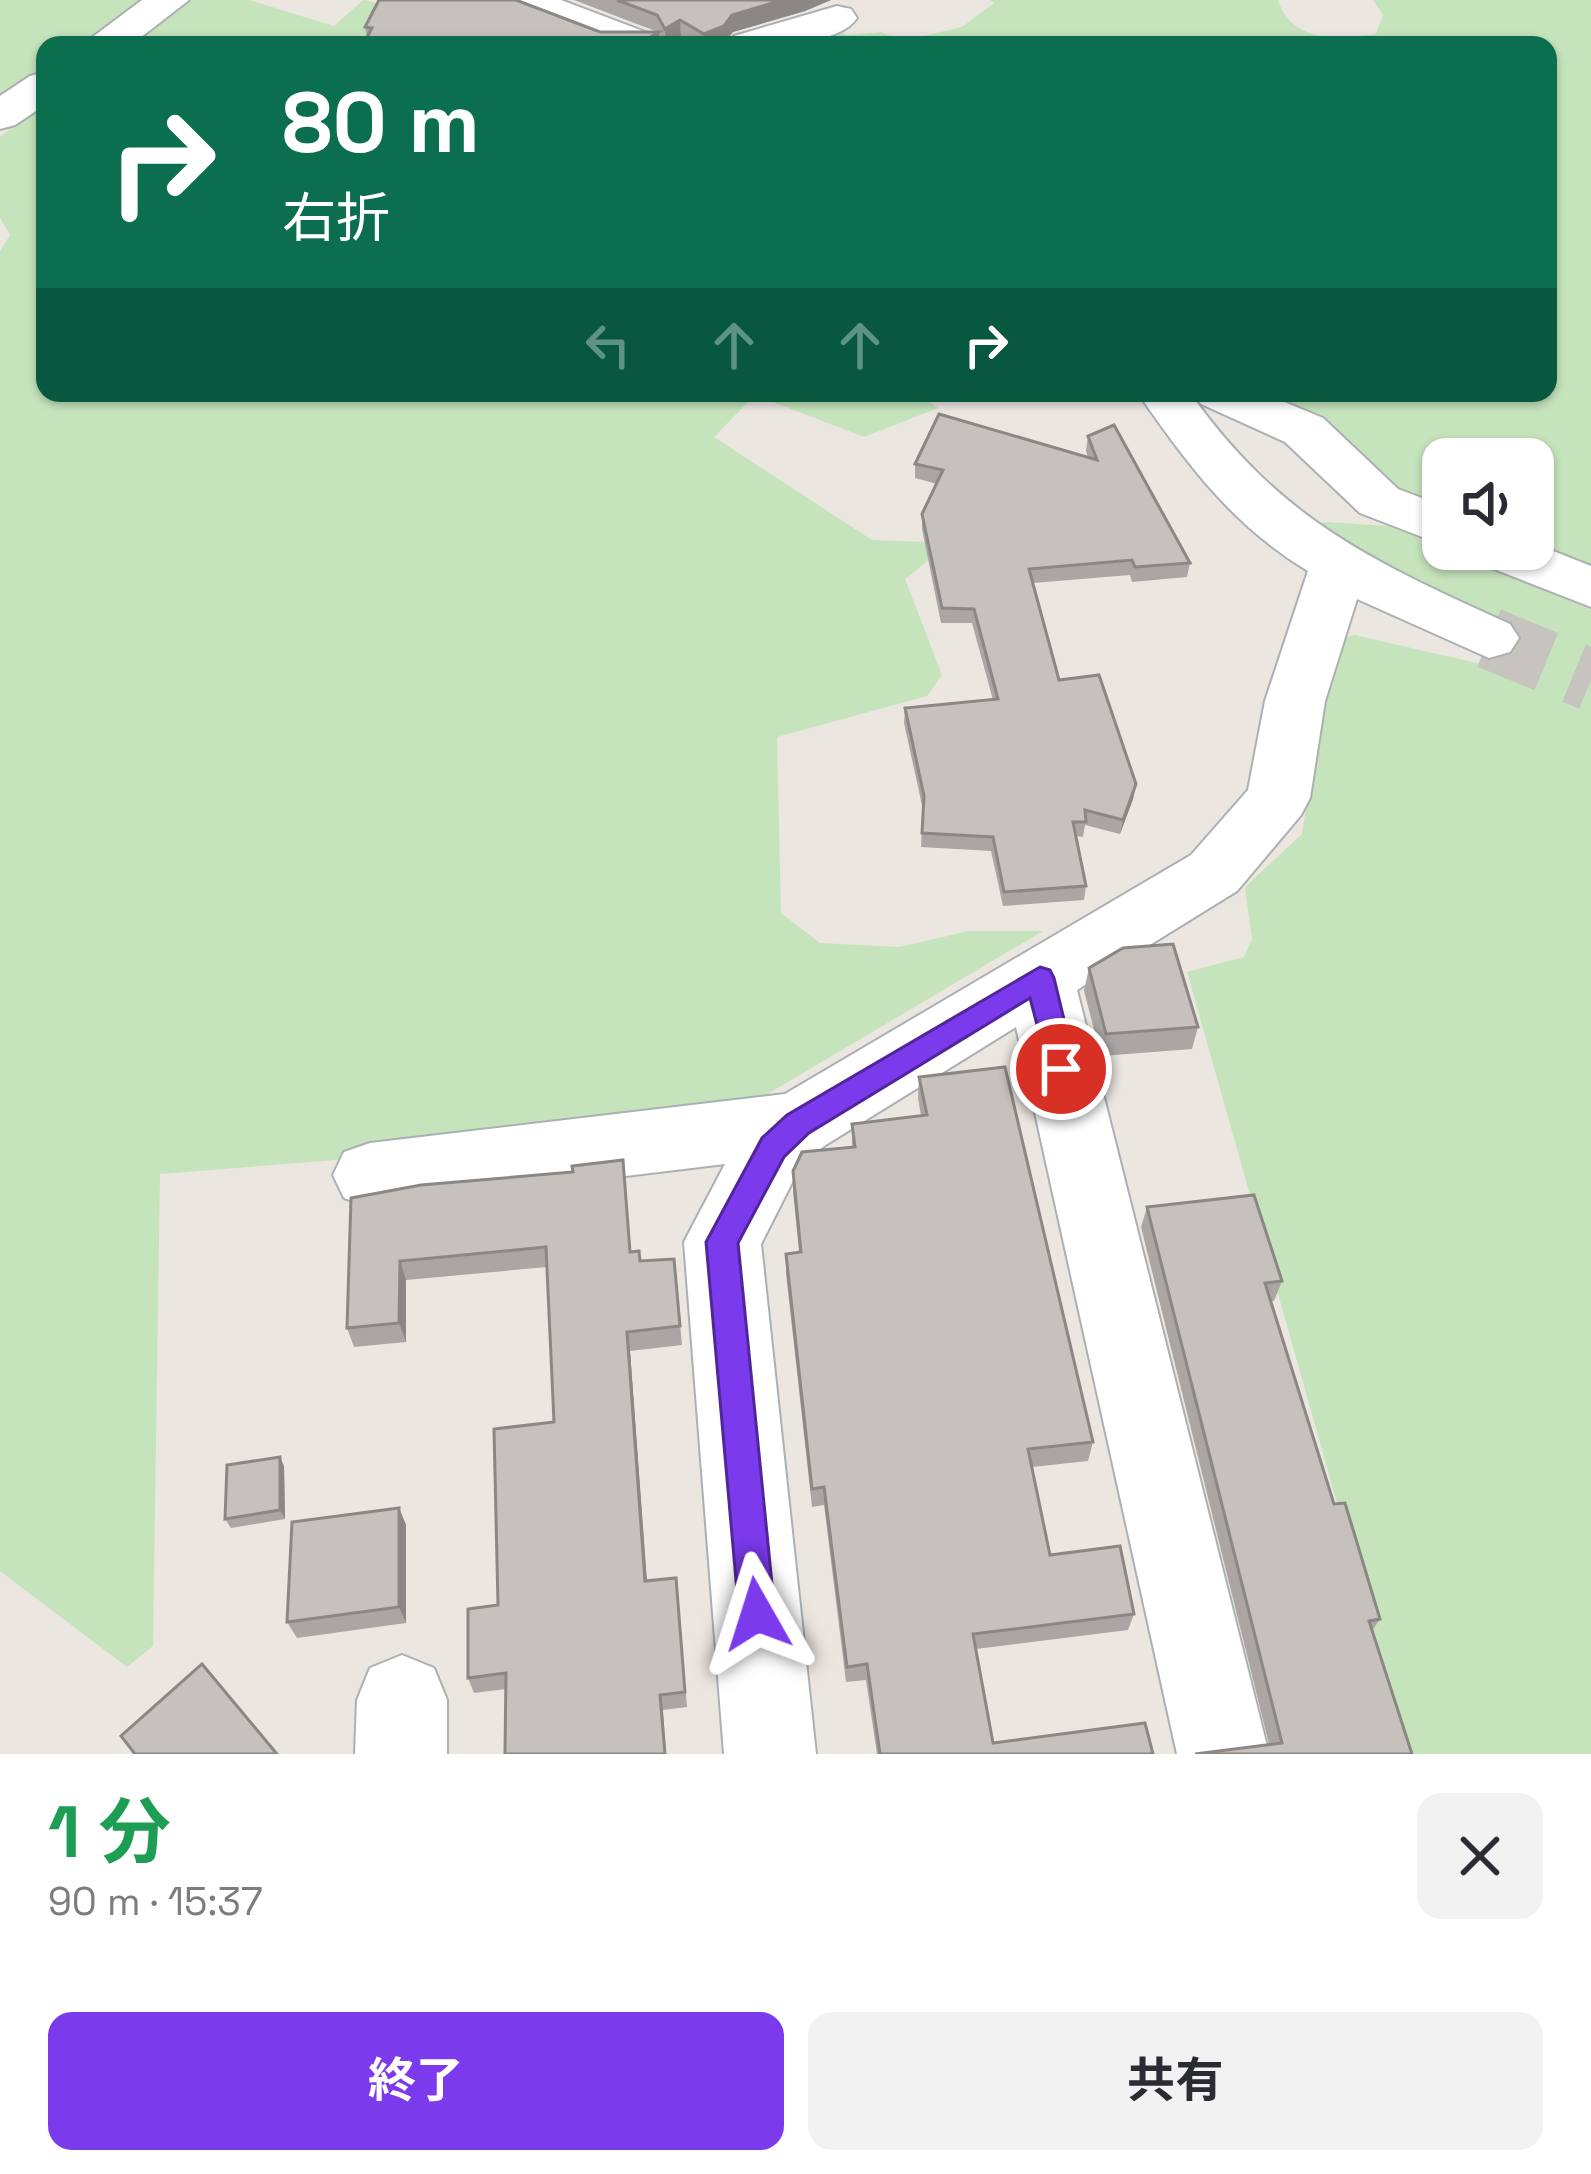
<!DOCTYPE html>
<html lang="ja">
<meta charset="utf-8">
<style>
:root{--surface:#fff;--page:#f2f2f3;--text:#2b2b33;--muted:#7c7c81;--accent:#7c3aed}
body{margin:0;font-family:"Space Grotesk","Noto Sans JP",sans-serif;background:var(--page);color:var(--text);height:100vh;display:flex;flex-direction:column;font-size:45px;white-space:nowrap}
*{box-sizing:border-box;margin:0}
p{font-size:39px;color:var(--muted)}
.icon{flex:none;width:66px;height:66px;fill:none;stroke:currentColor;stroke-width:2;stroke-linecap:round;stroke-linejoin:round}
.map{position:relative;height:1754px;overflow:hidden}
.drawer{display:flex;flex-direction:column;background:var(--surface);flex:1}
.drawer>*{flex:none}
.guide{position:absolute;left:36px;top:36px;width:1521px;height:366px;border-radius:24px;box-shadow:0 3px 9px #0004;background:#0b6e4f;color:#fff;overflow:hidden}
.tools{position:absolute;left:1422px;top:438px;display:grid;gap:24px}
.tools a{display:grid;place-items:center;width:132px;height:132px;border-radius:24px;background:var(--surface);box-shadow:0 3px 9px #0004;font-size:60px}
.pin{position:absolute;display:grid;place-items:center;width:102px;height:102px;color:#fff;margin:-51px;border:6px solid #fff;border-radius:50%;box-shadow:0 3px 12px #0007}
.me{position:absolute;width:132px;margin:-66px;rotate:354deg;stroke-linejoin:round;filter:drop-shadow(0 0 9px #0008)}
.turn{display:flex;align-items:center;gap:42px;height:252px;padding:0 48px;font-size:54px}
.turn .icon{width:156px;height:156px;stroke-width:2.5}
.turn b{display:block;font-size:84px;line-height:102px}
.lanes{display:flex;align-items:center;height:114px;padding:0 48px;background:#0003;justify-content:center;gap:60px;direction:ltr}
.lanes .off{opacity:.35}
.round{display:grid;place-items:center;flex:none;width:126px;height:126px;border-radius:24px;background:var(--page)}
.headline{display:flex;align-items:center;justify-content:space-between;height:204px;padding:0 48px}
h1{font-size:72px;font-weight:700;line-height:90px;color:#1e9e55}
.button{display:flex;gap:24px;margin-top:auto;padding:24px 48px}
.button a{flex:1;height:138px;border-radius:24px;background:var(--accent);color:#fff;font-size:48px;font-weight:700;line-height:138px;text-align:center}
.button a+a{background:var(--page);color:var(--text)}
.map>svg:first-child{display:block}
.green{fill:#c6e4bc;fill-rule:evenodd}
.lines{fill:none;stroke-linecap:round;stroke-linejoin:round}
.minor-tunnel{stroke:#c7c4c0;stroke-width:62;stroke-dasharray:62 30;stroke-linecap:butt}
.minor-casing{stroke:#acb0b3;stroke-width:4}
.minor{fill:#fff;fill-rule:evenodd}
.wall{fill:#aba6a3}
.shaded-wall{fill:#8b8784}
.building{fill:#c7c1bd;stroke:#8b8784;stroke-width:3}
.route{fill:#7c3aed;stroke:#51269a;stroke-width:3}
</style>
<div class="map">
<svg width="1591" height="1754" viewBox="0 0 1591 1754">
<rect width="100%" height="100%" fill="#ece6e0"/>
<g class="green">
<polygon points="0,0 149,0 85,45 45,45 45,73 0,104"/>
<polygon points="187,0 249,0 334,26 363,0 400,6 357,45 122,45"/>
<path d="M989 0H1278C1292 43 1338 40 1376 34L1383 15 1373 0H1591V1754H1408L1187 972 1244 957 1252 939 1245 887 1302 834 1331 641 1355 635 1494 667 1498 624 1305 525 1329 522 1387 526 1406 503 1243 393H1548V45H774L818 26 848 35 881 32 902 41 962 27 994 3ZM1443 459H1533V549H1443Z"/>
<polygon points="45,98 45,393 918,393 938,408 864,437 755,395 714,437 872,540 929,542 936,554 905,579 942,675 927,696 777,737 781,913 820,943 899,947 969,931 1043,931 705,1131 160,1174 153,1646 127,1667 0,1571 0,251 10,235 0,218 0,137"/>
</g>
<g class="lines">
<polyline class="minor-tunnel" points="1489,638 1591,680"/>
<g class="minor-casing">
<g id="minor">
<polygon points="142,0 189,0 131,45 82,45"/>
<polygon points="504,0 561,0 656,36 662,45 603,45 510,9"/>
<path d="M837 6 851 9 857 18C837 48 761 45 728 45L734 36Z"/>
<polygon points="45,72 45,105 15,125 0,129 0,96 30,76"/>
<path d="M1138 393H1190C1280 520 1373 562 1510 624L1519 638 1510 652 1489 658 1357 599 1325 701 1310 798 1301 815 1237 891 1077 990 1269 1754H1177L1016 1027 824 1146 799 1169 761 1244 816 1754H724L684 1242 725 1164 370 1207 344 1198 333 1175 344 1152 370 1143 785 1094 1191 855 1248 790 1265 701 1308 571C1233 526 1187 464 1138 393Z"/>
<polygon points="1193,393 1263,393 1323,418 1398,489 1443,506 1443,545 1360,513 1285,442 1201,404"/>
<polygon points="1533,543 1591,566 1591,607 1476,562 1468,549 1533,549"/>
<polygon points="402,1655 434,1668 447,1700 447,1754 355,1754 357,1700 370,1668"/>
</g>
</g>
<use href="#minor" class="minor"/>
</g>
<g class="wall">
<polygon points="574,0 831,0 805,11 733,32 724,43 720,45 694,45 681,37 666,45 659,35 660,45 363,45 367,38 365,27 658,32"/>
<polygon points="1088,436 1190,563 1187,577 1132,582 1130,575 1033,583 1059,680 1136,784 1133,799 1120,834 1085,825 1083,837 1076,836 1086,886 1084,900 1003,906 991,851 921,847 923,810 904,723 905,708 993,700 972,623 941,623 922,529 922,514 937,484 915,478 915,464 1088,458 1086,451"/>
<polygon points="1089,968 1198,1027 1192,1049 1101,1056 1084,991"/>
<polygon points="919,1077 1093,1442 1088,1461 1032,1467 1050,1555 1134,1614 1128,1630 976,1649 993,1743 1153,1754 877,1754 866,1680 846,1682 824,1505 812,1507 786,1274 786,1254 799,1252 793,1192 793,1171 852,1147 852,1124 921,1116 918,1098"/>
<polygon points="623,1160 631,1252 640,1261 674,1259 682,1345 630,1351 647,1581 678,1594 687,1707 663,1710 666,1754 505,1754 506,1689 474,1693 468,1678 498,1605 554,1422 547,1267 406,1280 406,1342 354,1347 347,1328 351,1198 573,1172"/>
<polygon points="1147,1207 1282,1281 1274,1301 1270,1301 1334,1504 1380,1619 1372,1631 1412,1754 1269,1744 1141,1227"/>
<polygon points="284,1466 285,1519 231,1528 225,1519"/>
<polygon points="399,1508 406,1525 406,1623 297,1638 287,1622"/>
</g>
<g class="shaded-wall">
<polygon points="783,0 831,0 805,11 733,32 724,43 720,45 704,45 704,34 732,15"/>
<polygon points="680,20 681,37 666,45 665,29"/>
<polygon points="659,32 660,45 637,45"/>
<polygon points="1136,784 1133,799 1120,834 1123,820"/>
<polygon points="400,1261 406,1280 406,1342 399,1323"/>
<polygon points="627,1332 630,1351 648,1597 645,1581"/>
<polygon points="280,1457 284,1466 285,1519 280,1510"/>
<polygon points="399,1508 406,1525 406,1623 399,1607"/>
</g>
<g class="building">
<polygon points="379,0 516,0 600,32 659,32 637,45 363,45 372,28 365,27"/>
<polygon points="617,0 783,0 732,15 724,26 704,34 680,20 665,29 657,15"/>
<polygon points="939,414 1097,460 1088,436 1114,425 1190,563 1135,567 1132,560 1029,569 1059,680 1099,675 1136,784 1123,820 1085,810 1086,822 1073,822 1086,886 1004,892 993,837 922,833 924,796 905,708 998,699 974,609 942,608 922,514 943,470 915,464"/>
<polygon points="1173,944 1198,1027 1106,1034 1089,968 1123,948"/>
<polygon points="1005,1067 1093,1442 1028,1449 1050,1555 1120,1546 1134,1614 973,1634 993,1743 1145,1723 1153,1754 880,1754 867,1664 847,1667 824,1487 812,1489 786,1254 801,1252 793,1171 802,1152 855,1147 852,1124 927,1115 919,1077"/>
<polygon points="623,1160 630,1252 639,1251 640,1261 674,1259 680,1326 627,1332 645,1581 676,1578 685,1692 660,1695 665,1754 505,1754 506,1673 468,1678 468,1609 498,1605 494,1429 554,1422 546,1247 400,1261 399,1323 347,1328 351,1198 421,1185 573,1172 572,1166"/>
<polygon points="1254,1195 1282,1281 1265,1283 1334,1504 1345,1503 1380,1619 1369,1621 1412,1754 1195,1754 1282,1743 1147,1207"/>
<polygon points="280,1457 280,1510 225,1519 227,1465"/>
<polygon points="399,1508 399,1607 287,1622 292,1522"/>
<polygon points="202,1664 277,1754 135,1754 121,1736"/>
</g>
<polygon class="route" points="1040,967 1050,970 1054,978 1076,1069 1072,1078 1061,1082 1051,1078 1030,998 809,1133 784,1157 738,1243 775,1614 770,1627 757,1632 744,1627 739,1614 706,1242 762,1138 787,1115"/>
</svg>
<div class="tools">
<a><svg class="icon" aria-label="sound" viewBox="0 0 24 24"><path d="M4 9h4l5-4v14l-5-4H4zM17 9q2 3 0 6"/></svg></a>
</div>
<div class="pin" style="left:1061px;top:1069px;background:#d93025"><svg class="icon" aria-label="arrive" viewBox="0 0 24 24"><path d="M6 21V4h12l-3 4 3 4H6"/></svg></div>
<svg class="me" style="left:757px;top:1614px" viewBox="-20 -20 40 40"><path d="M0-17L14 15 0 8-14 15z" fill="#7c3aed" stroke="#fff" stroke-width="4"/></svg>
<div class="guide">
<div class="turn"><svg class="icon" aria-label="right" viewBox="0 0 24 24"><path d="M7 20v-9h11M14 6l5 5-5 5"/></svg><div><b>80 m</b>右折</div></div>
<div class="lanes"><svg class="icon off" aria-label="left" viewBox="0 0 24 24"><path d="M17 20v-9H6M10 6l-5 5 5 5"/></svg><svg class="icon off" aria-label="ahead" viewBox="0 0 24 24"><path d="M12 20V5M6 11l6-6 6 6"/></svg><svg class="icon off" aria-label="ahead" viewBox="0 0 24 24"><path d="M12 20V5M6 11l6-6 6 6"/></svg><svg class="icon" aria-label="right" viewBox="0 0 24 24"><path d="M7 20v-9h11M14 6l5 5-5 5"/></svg></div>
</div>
</div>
<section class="drawer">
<div class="headline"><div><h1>1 分</h1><p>90 m · 15:37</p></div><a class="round"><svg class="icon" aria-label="close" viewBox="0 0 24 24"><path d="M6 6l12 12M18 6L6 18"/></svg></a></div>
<div class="button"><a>終了</a><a>共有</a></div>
</section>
